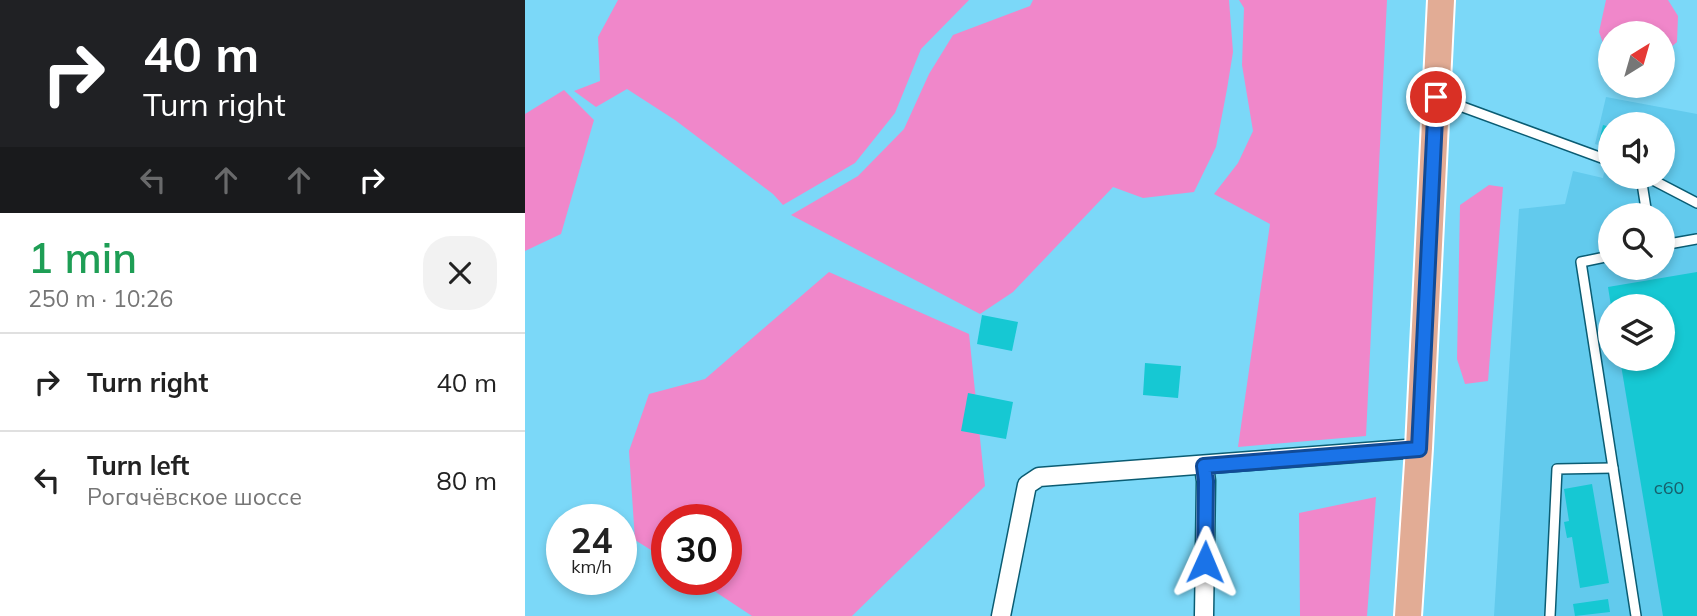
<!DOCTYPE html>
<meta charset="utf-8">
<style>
:root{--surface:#fff;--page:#f2f2f2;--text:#222;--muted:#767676;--line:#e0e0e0}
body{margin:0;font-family:Mulish,sans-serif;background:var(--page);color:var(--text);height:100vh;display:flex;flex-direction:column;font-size:26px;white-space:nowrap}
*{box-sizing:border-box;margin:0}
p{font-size:23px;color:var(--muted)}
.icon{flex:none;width:38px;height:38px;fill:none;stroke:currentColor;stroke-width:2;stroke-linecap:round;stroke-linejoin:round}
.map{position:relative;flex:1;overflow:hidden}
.drawer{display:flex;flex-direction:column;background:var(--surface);width:525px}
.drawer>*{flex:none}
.banner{background:#202124;color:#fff;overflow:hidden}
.needle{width:46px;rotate:37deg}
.fabs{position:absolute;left:1073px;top:21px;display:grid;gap:14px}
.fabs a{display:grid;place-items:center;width:77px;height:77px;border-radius:50%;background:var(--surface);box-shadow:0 4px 10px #0003;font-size:35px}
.speed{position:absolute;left:21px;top:504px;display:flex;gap:14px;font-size:35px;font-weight:700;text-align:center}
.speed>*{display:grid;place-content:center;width:91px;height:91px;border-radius:50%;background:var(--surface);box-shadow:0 4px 10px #0003;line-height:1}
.speed small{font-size:18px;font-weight:400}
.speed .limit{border:10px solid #d22;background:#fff;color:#111}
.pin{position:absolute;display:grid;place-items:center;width:60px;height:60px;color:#fff;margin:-30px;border:4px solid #fff;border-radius:50%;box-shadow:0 2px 7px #0007}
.me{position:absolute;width:77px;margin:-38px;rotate:1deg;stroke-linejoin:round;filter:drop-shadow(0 0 5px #0008)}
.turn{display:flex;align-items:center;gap:24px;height:147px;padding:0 28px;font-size:32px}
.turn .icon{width:91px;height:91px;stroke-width:2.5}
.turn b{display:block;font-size:49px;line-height:60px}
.lanes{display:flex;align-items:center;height:66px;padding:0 28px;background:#0003;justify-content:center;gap:35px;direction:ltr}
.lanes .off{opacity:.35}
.round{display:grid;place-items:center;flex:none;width:74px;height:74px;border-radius:28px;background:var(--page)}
.head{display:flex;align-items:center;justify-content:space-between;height:119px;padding:0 28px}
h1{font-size:42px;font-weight:600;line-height:52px;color:#1e9e55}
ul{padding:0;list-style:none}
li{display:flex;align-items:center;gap:21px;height:98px;padding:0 28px;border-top:2px solid var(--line)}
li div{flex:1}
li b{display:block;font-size:26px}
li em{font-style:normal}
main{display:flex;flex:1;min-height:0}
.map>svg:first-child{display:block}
.built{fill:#62caed;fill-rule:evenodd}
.green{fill:#f087ca}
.building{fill:#16c8d3}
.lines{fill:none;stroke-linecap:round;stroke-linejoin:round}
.lane-casing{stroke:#0a5c73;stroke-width:12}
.street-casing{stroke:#0a5c73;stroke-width:21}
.primary-casing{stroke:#fff;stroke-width:30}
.lane{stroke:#fff;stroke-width:9}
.street{stroke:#fff;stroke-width:18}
.primary{stroke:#e2ac95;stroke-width:26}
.route-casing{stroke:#114b97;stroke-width:18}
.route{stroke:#1a73e8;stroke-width:12}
.labels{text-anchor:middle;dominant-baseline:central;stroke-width:6;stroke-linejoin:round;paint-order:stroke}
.number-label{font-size:18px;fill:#17606d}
</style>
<main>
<section class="drawer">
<div class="banner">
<div class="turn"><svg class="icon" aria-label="right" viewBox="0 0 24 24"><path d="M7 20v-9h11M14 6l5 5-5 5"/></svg><div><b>40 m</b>Turn right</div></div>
<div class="lanes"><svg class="icon off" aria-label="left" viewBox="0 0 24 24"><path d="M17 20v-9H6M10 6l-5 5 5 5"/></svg><svg class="icon off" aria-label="ahead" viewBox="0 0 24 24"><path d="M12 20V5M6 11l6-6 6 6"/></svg><svg class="icon off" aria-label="ahead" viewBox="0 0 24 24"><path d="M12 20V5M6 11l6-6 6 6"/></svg><svg class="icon" aria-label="right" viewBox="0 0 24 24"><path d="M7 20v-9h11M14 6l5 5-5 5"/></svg></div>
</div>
<div class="head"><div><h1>1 min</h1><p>250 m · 10:26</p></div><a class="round"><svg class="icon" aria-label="close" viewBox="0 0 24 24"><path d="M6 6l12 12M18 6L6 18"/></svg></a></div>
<ul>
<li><svg class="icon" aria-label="right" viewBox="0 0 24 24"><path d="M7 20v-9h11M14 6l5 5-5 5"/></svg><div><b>Turn right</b></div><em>40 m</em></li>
<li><svg class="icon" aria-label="left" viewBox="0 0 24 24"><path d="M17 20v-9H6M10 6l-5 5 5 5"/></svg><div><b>Turn left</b><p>Рогачёвское шоссе</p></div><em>80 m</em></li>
</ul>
</section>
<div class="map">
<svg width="1172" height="616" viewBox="0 0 1172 616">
<rect width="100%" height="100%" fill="#7bd8f8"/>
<path class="built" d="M1081 97 1172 114V616H969L994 209 1040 204 1048 171 1078 178 1084 148 1070 144ZM1085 124H1138V177H1085ZM1085 215H1138V268H1085ZM1085 306H1138V359H1085Z"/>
<g class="green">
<polygon points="93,0 444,0 396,49 370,113 330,163 258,205 248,194 150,120 102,89 71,107 49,91 75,81 73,37"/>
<polygon points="508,0 704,0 708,52 702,89 691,147 669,192 618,198 588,187 488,292 455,314 266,215 333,176 379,129 404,74 428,35 505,6"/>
<polygon points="714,0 862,0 841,436 713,447 745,224 689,194 713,163 728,131 717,65 719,8"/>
<polygon points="1081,0 1143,0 1153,16 1152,42 1138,54 1138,33 1085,33 1085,62 1074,32"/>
<polygon points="39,90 69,120 36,234 0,251 0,114"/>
<polygon points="964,185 978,187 963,381 940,384 932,359 935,205"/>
<polygon points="304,272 444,334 460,486 327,616 227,616 171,579 201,579 201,520 142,520 142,560 110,540 104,451 124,394 180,379"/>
<polygon points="851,497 842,616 775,616 774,513"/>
</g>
<g class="building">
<polygon points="1078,125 1085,127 1085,144 1074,141"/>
<polygon points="1172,272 1172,616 1138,616 1095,359 1138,359 1138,306 1086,306 1083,287"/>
<polygon points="457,315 493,322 487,351 452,344"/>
<polygon points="620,363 656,366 653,398 618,395"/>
<polygon points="443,393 488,402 481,439 436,431"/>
<polygon points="1067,484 1084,583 1055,588 1047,537 1042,538 1039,522 1044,521 1039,489"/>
<polygon points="1083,599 1085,612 1050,616 1048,604"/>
</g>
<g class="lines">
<g class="lane-casing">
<g id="lane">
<polyline points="916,99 1085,161"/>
<polyline points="1116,177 1122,215"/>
<polyline points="1122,177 1172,203"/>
<polyline points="1138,245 1172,239"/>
<polyline points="1085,256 1056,262 1111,616"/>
<polyline points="1025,616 1032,469 1088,468"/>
</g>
</g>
<g class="street-casing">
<g id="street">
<polyline points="476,616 502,485 514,477 894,448"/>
<polyline points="679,616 681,481 679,466"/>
</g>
</g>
<g class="primary-casing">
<polyline id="primary" points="883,616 894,448 916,0"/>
</g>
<use href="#lane" class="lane"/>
<use href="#street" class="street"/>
<use href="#primary" class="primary"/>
</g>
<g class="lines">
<g class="route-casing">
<polyline id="route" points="680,562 681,481 679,466 894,449 911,97"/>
</g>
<use href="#route" class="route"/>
</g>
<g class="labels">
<g class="number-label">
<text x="1144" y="487">с60</text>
</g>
</g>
</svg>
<div class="fabs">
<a><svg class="needle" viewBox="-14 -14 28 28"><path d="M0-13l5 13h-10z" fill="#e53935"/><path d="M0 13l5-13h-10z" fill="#767676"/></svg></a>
<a><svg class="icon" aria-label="sound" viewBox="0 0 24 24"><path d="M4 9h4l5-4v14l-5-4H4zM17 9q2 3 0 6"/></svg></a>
<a><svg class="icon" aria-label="search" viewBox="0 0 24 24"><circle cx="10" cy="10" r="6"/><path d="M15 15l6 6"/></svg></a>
<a><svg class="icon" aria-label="layers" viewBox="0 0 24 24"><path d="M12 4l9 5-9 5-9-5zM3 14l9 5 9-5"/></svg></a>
</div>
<div class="speed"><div>24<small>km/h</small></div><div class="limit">30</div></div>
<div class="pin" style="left:911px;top:97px;background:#d93025"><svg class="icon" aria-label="arrive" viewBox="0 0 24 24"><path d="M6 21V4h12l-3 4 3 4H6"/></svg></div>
<svg class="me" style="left:680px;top:562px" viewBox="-20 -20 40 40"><path d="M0-17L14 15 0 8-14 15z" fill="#1a73e8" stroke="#fff" stroke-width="4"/></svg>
</div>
</main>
